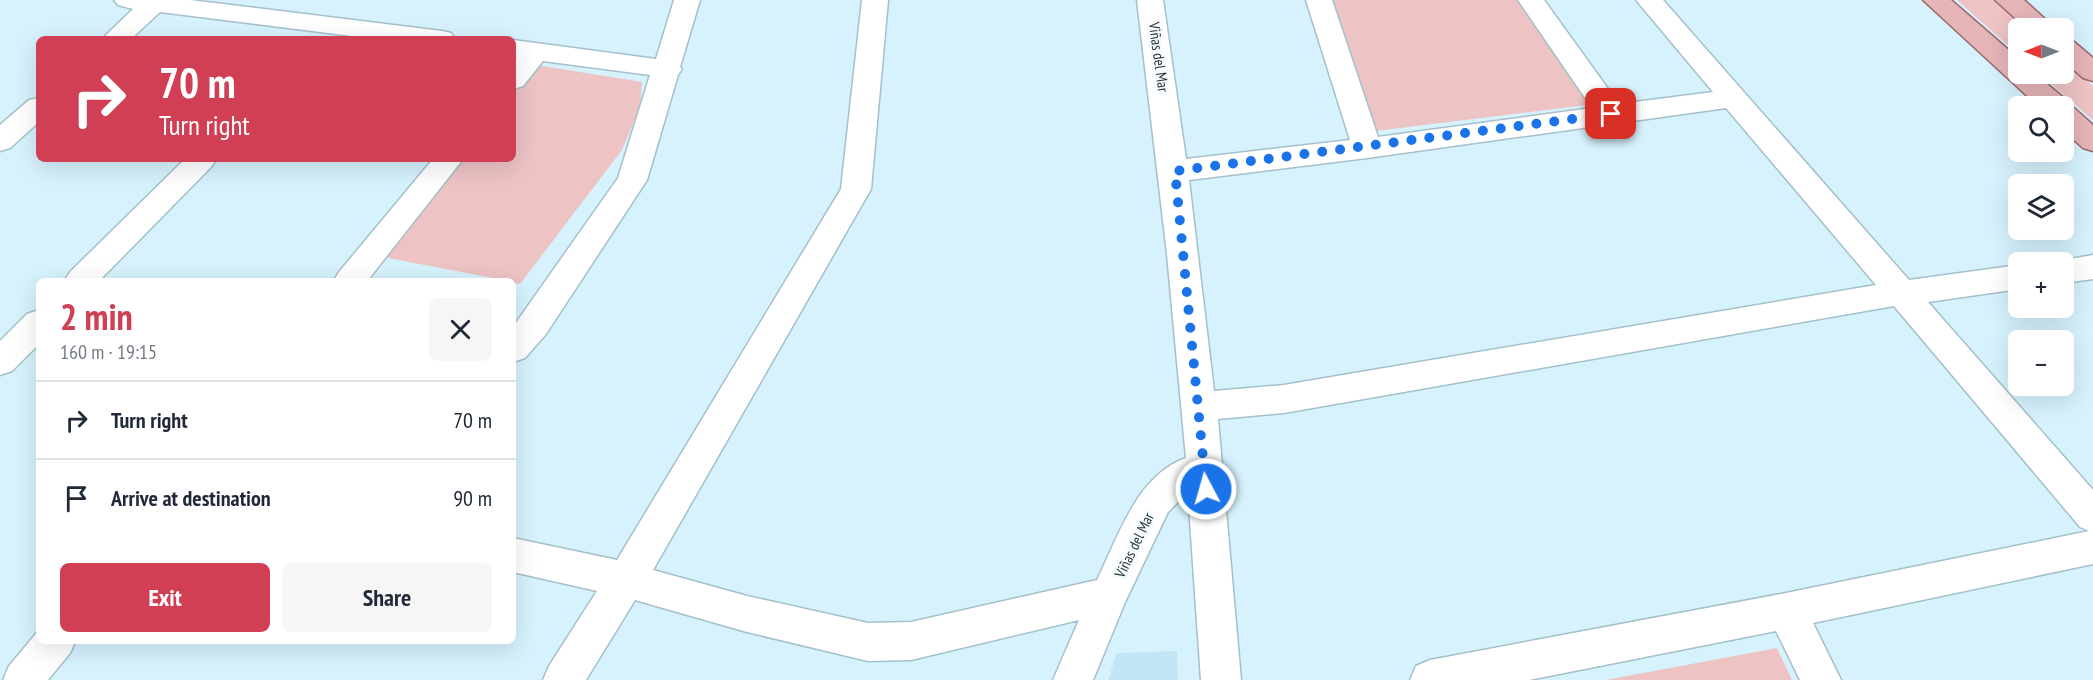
<!DOCTYPE html>
<meta charset="utf-8">
<style>
:root{--surface:#fff;--page:#f6f6f7;--text:#1f2937;--muted:#747a83;--line:#e0e1e3;--accent:#d03f54}
body{margin:0;font-family:"PT Sans Narrow",sans-serif;background:var(--page);color:var(--text);height:100vh;display:flex;flex-direction:column;font-size:22px;white-space:nowrap}
*{box-sizing:border-box;margin:0}
p{font-size:20px;color:var(--muted)}
.icon{flex:none;width:33px;height:33px;fill:none;stroke:currentColor;stroke-width:2;stroke-linecap:round;stroke-linejoin:round}
.map{position:relative;flex:1;overflow:hidden}
.side{position:absolute;left:36px;top:278px;width:480px;height:366px;display:flex;flex-direction:column;background:var(--surface);border-radius:9px;box-shadow:0 6px 24px #0002}
.side>*{flex:none}
.hud{position:absolute;left:36px;top:36px;width:480px;height:126px;border-radius:9px;box-shadow:0 6px 24px #0002;background:#d03f54;color:#fff;overflow:hidden}
.needle{width:39px;rotate:270deg}
.buttons{position:absolute;left:2008px;top:18px;display:grid;gap:12px}
.buttons a{display:grid;place-items:center;width:66px;height:66px;border-radius:9px;background:var(--surface);box-shadow:0 6px 24px #0002;font-size:30px}
.pin{position:absolute;display:grid;place-items:center;width:51px;height:51px;color:#fff;margin:-26px;border-radius:12px;box-shadow:0 3px 9px #0006}
.me{position:absolute;width:66px;margin:-33px;rotate:354deg;stroke-linejoin:round;filter:drop-shadow(0 0 4px #0008)}
.turn{display:flex;align-items:center;gap:21px;height:126px;padding:0 24px;font-size:27px}
.turn .icon{width:78px;height:78px;stroke-width:2.5}
.turn b{display:block;font-size:42px;line-height:51px}
.round{display:grid;place-items:center;flex:none;width:63px;height:63px;border-radius:9px;background:var(--page)}
.headline{display:flex;align-items:center;justify-content:space-between;height:102px;padding:0 24px}
h1{font-size:36px;font-weight:800;line-height:45px;color:var(--accent)}
.button{display:flex;gap:12px;margin-top:auto;padding:12px 24px}
.button a{flex:1;height:69px;border-radius:9px;background:var(--accent);color:#fff;font-size:24px;font-weight:800;line-height:69px;text-align:center}
.button a+a{background:var(--page);color:var(--text)}
ul{padding:0;list-style:none}
li{display:flex;align-items:center;gap:18px;height:78px;padding:0 24px;border-top:2px solid var(--line)}
li div{flex:1}
li b{display:block;font-size:22px}
li em{font-style:normal}
.map>svg:first-child{display:block}
.built{fill:#c2e6f5}
.green{fill:#edc3c4}
.lines{fill:none;stroke-linecap:round;stroke-linejoin:round}
.minor-casing{stroke:#a4c0ca;stroke-width:3}
.major-casing{stroke:#98686d;stroke-width:3}
.minor{fill:#fff;fill-rule:evenodd}
.major{fill:#e5b5b8;fill-rule:evenodd}
.route{stroke:#1a73e8;stroke-width:10;stroke-dasharray:0 18}
.labels{text-anchor:middle;dominant-baseline:central;stroke-width:6;stroke-linejoin:round;paint-order:stroke}
.street-label{font-size:15px;fill:#2a353a;stroke:#f6fbfd}
</style>
<div class="map">
<svg width="2093" height="680" viewBox="0 0 2093 680">
<rect width="100%" height="100%" fill="#d6f2fd"/>
<polygon class="built" points="1177,651 1178,680 1108,680 1117,653"/>
<g class="green">
<polygon points="1323,0 1522,0 1595,104 1367,132"/>
<polygon points="1957,0 1994,0 2027,28 2019,28 2019,55"/>
<polygon points="2064,61 2093,86 2093,120 2040,74 2064,74"/>
<polygon points="536,65 642,82 640,107 622,150 520,284 513,283 513,280 503,280 383,257 461,159 513,159 513,94"/>
<polygon points="1777,648 1792,680 1606,680"/>
</g>
<g class="lines">
<g class="minor-casing">
<g id="minor">
<polygon points="114,0 190,0 442,31 451,33 455,39 376,39 160,12 131,39 102,39 133,9 118,5"/>
<polygon points="674,0 700,0 680,67 682,69 678,75 647,180 546,334 525,358 513,362 513,327 618,178 650,75 543,61 523,86 513,89 513,62 517,57 513,56 513,40 656,59"/>
<path d="M862 0H888L871 189 653 570 747 596 868 623 911 622 1097 580C1118 537 1137 475 1186 458L1167 254 1137 0H1163L1186 159 1350 140 1306 0H1332L1378 137 1592 108 1518 0H1544L1619 104 1713 92 1636 0H1663L1909 280 2019 265V289L1928 302 2093 490V564L1813 623 1841 680H1800L1776 631 1529 680H1410L1416 666 1430 660 1786 593 2089 531 2080 527 1894 306 1284 413 1218 419 1241 680H1201L1188 492 1168 512 1126 600 1093 680H1053L1079 620 911 660 868 661 747 632 635 600 586 680H543L549 666 597 591 513 572V538L617 560 841 189ZM1726 108 1876 285 1284 385 1214 391 1189 180 1367 158Z"/>
<polygon points="39,98 39,122 10,148 0,151 0,125 29,100"/>
<polygon points="185,159 216,159 212,166 100,280 65,280 70,272"/>
<polygon points="433,159 463,159 368,280 334,280 339,272"/>
<polygon points="2093,255 2093,279 2064,283 2064,262 2053,262"/>
<polygon points="39,310 39,344 12,371 0,375 0,341 27,314"/>
<polygon points="39,630 39,640 76,640 70,653 48,680 3,680 9,666"/>
</g>
</g>
<g class="major-casing">
<g id="major">
<polygon points="1923,0 1951,0 2019,59 2019,74 2035,74 2065,99 2068,107 2074,108 2093,125 2093,151 2083,148 2064,131 2064,106 2038,106"/>
<polygon points="1995,0 2024,0 2055,28 2026,28"/>
<polygon points="2064,39 2073,41 2093,58 2093,81 2083,78 2064,61"/>
</g>
</g>
<use href="#minor" class="minor"/>
<use href="#major" class="major"/>
</g>
<g class="lines">
<polyline class="route" points="1206,489 1175,171 1611,114"/>
</g>
<g class="labels">
<g class="street-label">
<text transform="translate(1159 57) rotate(82)">Viñas del Mar</text>
<text transform="translate(1134 545) rotate(-64)">Viñas del Mar</text>
</g>
</g>
</svg>
<div class="buttons">
<a><svg class="needle" viewBox="-14 -14 28 28"><path d="M0-13l5 13h-10z" fill="#e53935"/><path d="M0 13l5-13h-10z" fill="#747a83"/></svg></a>
<a><svg class="icon" aria-label="search" viewBox="0 0 24 24"><circle cx="10" cy="10" r="6"/><path d="M15 15l6 6"/></svg></a>
<a><svg class="icon" aria-label="layers" viewBox="0 0 24 24"><path d="M12 4l9 5-9 5-9-5zM3 14l9 5 9-5"/></svg></a>
<a>+</a>
<a>−</a>
</div>
<div class="pin" style="left:1611px;top:114px;background:#d93025"><svg class="icon" aria-label="arrive" viewBox="0 0 24 24"><path d="M6 21V4h12l-3 4 3 4H6"/></svg></div>
<svg class="me" style="left:1206px;top:489px" viewBox="-20 -20 40 40"><circle r="17" fill="#1a73e8" stroke="#fff" stroke-width="3"/><path d="M0-11L8 9 0 5-8 9z" fill="#fff"/></svg>
<div class="hud">
<div class="turn"><svg class="icon" aria-label="right" viewBox="0 0 24 24"><path d="M7 20v-9h11M14 6l5 5-5 5"/></svg><div><b>70 m</b>Turn right</div></div>
</div>
<section class="side">
<div class="headline"><div><h1>2 min</h1><p>160 m · 19:15</p></div><a class="round"><svg class="icon" aria-label="close" viewBox="0 0 24 24"><path d="M6 6l12 12M18 6L6 18"/></svg></a></div>
<ul>
<li><svg class="icon" aria-label="right" viewBox="0 0 24 24"><path d="M7 20v-9h11M14 6l5 5-5 5"/></svg><div><b>Turn right</b></div><em>70 m</em></li>
<li><svg class="icon" aria-label="arrive" viewBox="0 0 24 24"><path d="M6 21V4h12l-3 4 3 4H6"/></svg><div><b>Arrive at destination</b></div><em>90 m</em></li>
</ul>
<div class="button"><a>Exit</a><a>Share</a></div>
</section>
</div>
